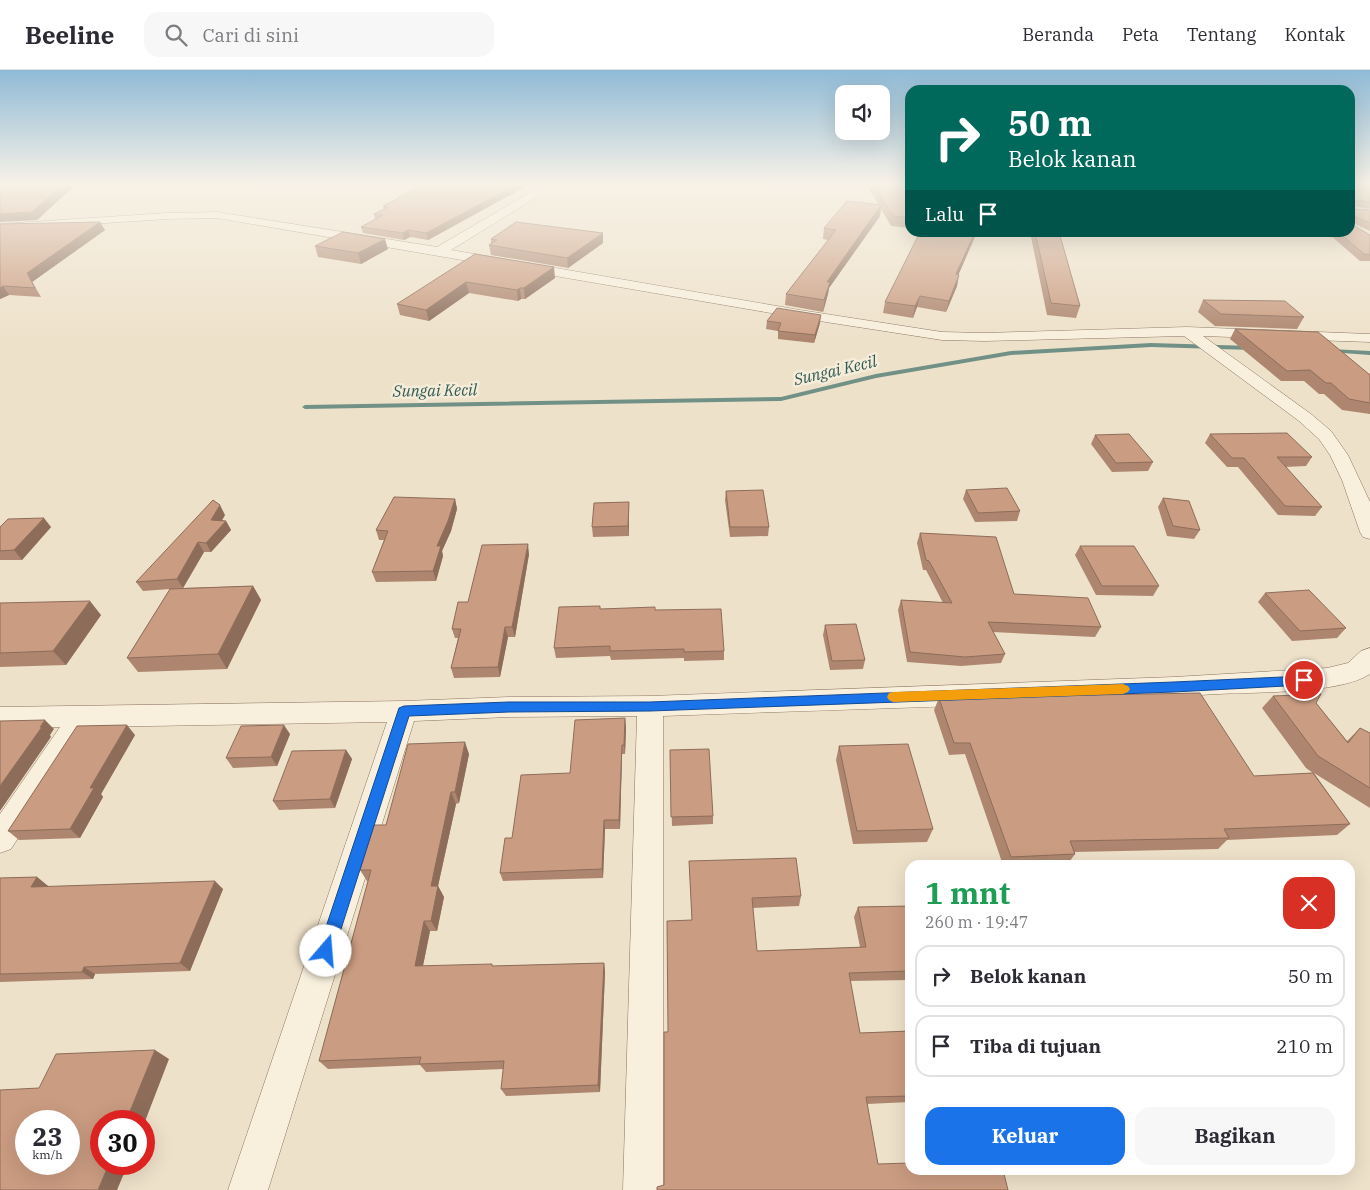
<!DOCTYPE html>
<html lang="id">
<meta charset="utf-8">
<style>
:root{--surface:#fff;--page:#f7f7f7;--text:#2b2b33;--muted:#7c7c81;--line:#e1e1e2;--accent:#1a73e8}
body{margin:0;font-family:"IBM Plex Serif",serif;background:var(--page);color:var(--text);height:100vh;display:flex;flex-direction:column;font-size:19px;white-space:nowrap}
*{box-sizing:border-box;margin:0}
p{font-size:16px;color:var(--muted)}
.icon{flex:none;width:28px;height:28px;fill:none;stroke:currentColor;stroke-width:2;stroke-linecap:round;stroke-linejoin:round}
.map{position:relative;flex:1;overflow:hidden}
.sheet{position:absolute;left:905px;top:790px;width:450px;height:315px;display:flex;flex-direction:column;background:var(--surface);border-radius:15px;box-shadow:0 5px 20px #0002}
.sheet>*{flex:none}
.top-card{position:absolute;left:905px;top:15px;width:450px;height:152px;border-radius:15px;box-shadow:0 5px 20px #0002;background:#00695c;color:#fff;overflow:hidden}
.tools{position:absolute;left:835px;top:15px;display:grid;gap:10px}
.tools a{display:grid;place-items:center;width:55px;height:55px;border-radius:10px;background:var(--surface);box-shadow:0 5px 20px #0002;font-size:25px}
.speed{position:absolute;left:15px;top:1040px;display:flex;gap:10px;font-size:25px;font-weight:700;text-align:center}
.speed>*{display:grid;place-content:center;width:65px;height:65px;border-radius:50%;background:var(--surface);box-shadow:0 5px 20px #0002;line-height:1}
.speed small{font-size:12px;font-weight:400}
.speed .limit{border:8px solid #d22;background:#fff;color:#111}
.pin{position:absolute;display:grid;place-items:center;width:42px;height:42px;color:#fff;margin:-21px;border:2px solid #fff;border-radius:50%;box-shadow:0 1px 5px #0007}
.me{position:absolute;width:55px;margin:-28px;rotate:18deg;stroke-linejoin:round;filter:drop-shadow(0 0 4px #0008)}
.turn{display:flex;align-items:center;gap:18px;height:105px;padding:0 20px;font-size:22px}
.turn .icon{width:65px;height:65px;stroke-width:2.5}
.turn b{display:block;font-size:35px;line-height:42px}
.then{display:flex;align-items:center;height:48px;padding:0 20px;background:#0003;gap:10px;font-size:19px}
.round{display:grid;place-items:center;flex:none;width:52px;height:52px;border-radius:15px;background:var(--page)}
.headline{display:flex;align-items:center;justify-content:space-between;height:85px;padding:0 20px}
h1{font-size:30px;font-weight:700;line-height:38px;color:#1e9e55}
.primary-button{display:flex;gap:10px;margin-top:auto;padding:10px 20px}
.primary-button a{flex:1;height:58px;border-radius:15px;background:var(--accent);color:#fff;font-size:20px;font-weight:700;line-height:58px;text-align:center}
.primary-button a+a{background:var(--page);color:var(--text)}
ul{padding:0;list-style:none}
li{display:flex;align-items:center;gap:15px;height:62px;margin:0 10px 8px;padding:0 10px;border:2px solid var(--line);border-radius:15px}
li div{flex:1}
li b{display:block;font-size:19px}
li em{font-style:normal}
header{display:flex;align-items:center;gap:30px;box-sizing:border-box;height:70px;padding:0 25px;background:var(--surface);border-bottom:1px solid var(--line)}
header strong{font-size:24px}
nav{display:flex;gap:28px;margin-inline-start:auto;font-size:18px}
.search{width:350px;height:45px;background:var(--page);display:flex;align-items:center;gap:12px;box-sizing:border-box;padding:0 18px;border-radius:15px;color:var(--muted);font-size:19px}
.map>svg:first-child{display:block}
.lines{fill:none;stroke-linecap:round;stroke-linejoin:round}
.stream{fill:#719187;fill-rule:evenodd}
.minor-casing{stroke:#8a735e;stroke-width:1}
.minor{fill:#f8efdd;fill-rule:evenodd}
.wall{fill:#ae866f}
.shaded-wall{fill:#8d6d5a}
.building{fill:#ca9c81;stroke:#8d6d5a;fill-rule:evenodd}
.route{fill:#1a73e8;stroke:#114b97}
.slow{fill:#f59e0b}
.labels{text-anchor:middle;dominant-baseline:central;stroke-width:5;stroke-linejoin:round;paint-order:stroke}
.far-water-label{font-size:16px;font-style:italic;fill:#315a55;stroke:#f5ecd9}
</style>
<header>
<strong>Beeline</strong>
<div class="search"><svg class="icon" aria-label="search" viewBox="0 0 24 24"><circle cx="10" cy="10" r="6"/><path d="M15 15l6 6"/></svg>Cari di sini</div>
<nav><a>Beranda</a><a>Peta</a><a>Tentang</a><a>Kontak</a></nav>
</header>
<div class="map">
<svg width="1370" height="1120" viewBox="0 0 1370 1120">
<rect width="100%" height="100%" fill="#eee1ca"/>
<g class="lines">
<g class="stream">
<polygon points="1151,273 1252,276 1255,278 1252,280 1151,277 1011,285 876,308 781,331 305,339 302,337 305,335 781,327 876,304 1011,281"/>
<polygon points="1330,279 1370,281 1370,285 1328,282 1327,281"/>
</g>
<g class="minor-casing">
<g id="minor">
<polygon points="521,113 532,113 541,122 537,127 451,180 800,240 942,262 984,263 1187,257 1370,264 1370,272 1203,266 1311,344 1331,361 1348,385 1370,432 1370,469 1363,467 1360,462 1342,410 1330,385 1319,369 1299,351 1184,266 984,271 942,270 800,248 217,148 167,149 0,160 0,154 167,143 217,142 437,177 529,123"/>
<path d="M1370 578V604C1340 624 1256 622 1218 624 1033 635 848 639 663 646V1120H623L637 646 509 647 414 651 268 1120H228L387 652 89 657 11 779 0 783V744L60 657 0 659V637L404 631 509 627 650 626 1174 607 1327 598 1348 593 1361 581Z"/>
</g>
</g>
<use href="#minor" class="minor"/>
</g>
<g class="wall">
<polygon points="0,113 87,113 84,116 74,116 37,150"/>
<polygon points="426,113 522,113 523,118 428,170 410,167 404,170 363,163 361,157 375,149 374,144 384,139 383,136"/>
<polygon points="867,113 910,113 910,158 891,156 881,139 880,146 829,218 828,224 823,242 785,235 786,224 828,170 823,169 824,158 879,135 867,116"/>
<polygon points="1350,113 1370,113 1370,139 1352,136 1352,139 1370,140 1370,161 1353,153 1353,155 1370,165 1370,191 1360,191 1330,165 1325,162 1350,162"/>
<polygon points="0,154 105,160 32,212 41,227 9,225 0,229"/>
<polygon points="977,162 958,205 957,216 946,242 917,237 913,248 883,243 885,232"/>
<polygon points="1030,162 1059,162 1080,236 1076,248 1047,245"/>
<polygon points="491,169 603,173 568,198 491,185 489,175 491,174"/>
<polygon points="315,176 388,179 361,194 318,187"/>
<polygon points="475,184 555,208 525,229 521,229 518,231 469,223 429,251 400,245 397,234"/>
<polygon points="1203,230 1304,247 1297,259 1215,256 1198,242"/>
<polygon points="767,251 820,253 814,273 778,269 778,261 766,259"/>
<polygon points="1235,259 1370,305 1370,344 1342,340 1324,324 1319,324 1304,311 1281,311 1230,269"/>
<polygon points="1210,364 1312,387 1306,396 1285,397 1322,437 1315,446 1278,445 1238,397 1227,397 1205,373"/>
<polygon points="1095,365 1153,392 1148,401 1112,402 1091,374"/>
<polygon points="966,420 1020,441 1017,451 975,452 963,429"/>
<polygon points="726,421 769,457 768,466 730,467 725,430"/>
<polygon points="1163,428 1200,460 1194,469 1167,466 1158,437"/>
<polygon points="455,429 457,439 451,461 442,481 443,486 436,511 376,512 372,502 384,470 379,470 376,460"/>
<polygon points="629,432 629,466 593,467 592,457"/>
<polygon points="225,445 222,450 226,451 231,460 211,482 204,482 183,518 253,516 261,530 227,599 138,602 127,588 170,519 143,521 136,512"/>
<polygon points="0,457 51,457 22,490 0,490"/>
<polygon points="920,463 1014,524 1101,557 1095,567 993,562 1005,584 1001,593 961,596 907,592 898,540 901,530 943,533 926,500 923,500 917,473"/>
<polygon points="1080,476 1159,516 1153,526 1096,525 1075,485"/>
<polygon points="529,484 515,567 508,567 500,607 454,608 451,598 458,568 455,568 452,559 468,532"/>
<polygon points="1265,523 1346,558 1337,568 1292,571 1258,532"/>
<polygon points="0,533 101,545 66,595 0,597"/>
<polygon points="600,539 655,540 724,581 724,590 684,591 684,588 611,590 610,586 556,588 554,578"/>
<polygon points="825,555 865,590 863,599 830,600 823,565"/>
<polygon points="1273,626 1316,633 1347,671 1360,658 1370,663 1370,738 1314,703 1350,754 1337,765 1227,770 1218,779 1074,782 1075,784 1067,795 1003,795 965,684 949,685 934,640 939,628 1254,706 1313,703 1306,698 1262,638"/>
<polygon points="625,648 626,658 625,684 622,684 620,759 605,759 603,808 503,811 500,803 512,768 570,703"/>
<polygon points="290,664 277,696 233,698 226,688"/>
<polygon points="135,665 101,724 103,727 80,768 19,770 8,761"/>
<polygon points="839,676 933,759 927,772 853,774 836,690"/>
<polygon points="346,680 352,689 335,738 279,740 273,731"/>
<polygon points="670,680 713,746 713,754 672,756"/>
<polygon points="469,684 459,733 456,734 438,816 444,827 437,861 430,861 423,896 493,896 604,893 605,902 600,1022 506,1026 501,1019 504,999 426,1002 420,995 328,999 319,991 368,811 367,811 360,800 386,755"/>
<polygon points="689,791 801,826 799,836 753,838 757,881 860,877 854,847 858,837 910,836 910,910 850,911 860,963 910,961 910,1032 867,1034 878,1094 664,1115 668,962 692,850"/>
<polygon points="37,807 48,816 48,817 223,819 190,901 95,904 93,909 0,912 0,808"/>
</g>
<g class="shaded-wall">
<polygon points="65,113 73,113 74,116 37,150 0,152 0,144"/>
<polygon points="520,113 522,113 523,118 428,170 426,163"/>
<polygon points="881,135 880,146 829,218 828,224 823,242 827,212"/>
<polygon points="100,152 105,160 32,212 41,227 27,203"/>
<polygon points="408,160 410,167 404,170 403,163"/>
<polygon points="975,162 977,162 954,215 956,204"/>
<polygon points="603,163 603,173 568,198 567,188"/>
<polygon points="385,169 388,179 361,194 358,183"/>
<polygon points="554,197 555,208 525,229 524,218"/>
<polygon points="959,205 957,216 946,242 949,231"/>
<polygon points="466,212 469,223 429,251 426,240"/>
<polygon points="3,216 9,225 0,229 0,218"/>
<polygon points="520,218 521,229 518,231 517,220"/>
<polygon points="920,226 917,237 913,248 915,236"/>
<polygon points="821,245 820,253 814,273 815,265"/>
<polygon points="455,429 457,439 451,461 442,481 443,486 436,511 433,501 437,476"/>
<polygon points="629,432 629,466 628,456"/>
<polygon points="220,435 225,445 217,459 211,450"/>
<polygon points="44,448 51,457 22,490 14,480"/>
<polygon points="226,451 231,460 211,482 206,473"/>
<polygon points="198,472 204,482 183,518 177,509"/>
<polygon points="528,474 529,484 515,567 512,557"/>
<polygon points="253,516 261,530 227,599 218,584"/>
<polygon points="90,531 101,545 66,595 53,581"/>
<polygon points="505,557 508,567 500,607 498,597"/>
<polygon points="625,648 626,658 625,684 624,675"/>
<polygon points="45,650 54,659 50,665 51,667 0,741 0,716"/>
<polygon points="127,655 135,665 101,724 103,727 80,768 70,759 90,718"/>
<polygon points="284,655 290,664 277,696 271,687"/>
<polygon points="465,672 469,684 459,733 455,722"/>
<polygon points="622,675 622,684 620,759 619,750"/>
<polygon points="346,680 352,689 335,738 330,729"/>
<polygon points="451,722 456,734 438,816 444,827 437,861 431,851 431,816"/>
<polygon points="604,750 605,759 603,808 602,799"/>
<polygon points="37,807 48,816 43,826 31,817"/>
<polygon points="215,811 223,819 190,901 180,893"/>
<polygon points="424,851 430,861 421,905 415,896"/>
<polygon points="604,893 605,902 600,1022 598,1015"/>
<polygon points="84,897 95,904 93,909 82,902"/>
<polygon points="155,980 169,989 144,1054 144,1051 126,1051"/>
<polygon points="109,1094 128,1094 117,1120 98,1120"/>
</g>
<g class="building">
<polygon points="0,113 65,113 32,142 0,144"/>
<polygon points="426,113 520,113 426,163 408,160 403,163 361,157 383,145 374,144 388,137 383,136"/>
<polygon points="872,113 910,113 910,148 893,146"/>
<polygon points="1350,113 1370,113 1370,132 1354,130 1352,132 1352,139 1370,140 1370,153 1352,145 1353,155 1370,165 1370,185 1364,184 1338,162 1350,162"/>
<polygon points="847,131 881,135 827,212 830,212 824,230 786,224 836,160 824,158"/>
<polygon points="100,152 27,203 35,218 3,216 0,218 0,154"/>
<polygon points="516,152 603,163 567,188 489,175 497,170 491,169"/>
<polygon points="343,162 385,169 358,183 315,176"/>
<polygon points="920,162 975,162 956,204 959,205 949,231 920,226 915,236 885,232"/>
<polygon points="1035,162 1059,162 1080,236 1051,233"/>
<polygon points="475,184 554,197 524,218 520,218 517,220 466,212 426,240 397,234"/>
<polygon points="1203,230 1285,231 1304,247 1221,244"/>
<polygon points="777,238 821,245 815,265 778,261 781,253 767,251"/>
<polygon points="1235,259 1318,262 1370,305 1370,333 1349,329 1331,313 1326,313 1310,300 1287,301"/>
<polygon points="1287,363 1312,387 1277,387 1322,437 1285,436 1244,388 1232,388 1210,364"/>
<polygon points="1129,364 1153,392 1116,393 1095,365"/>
<polygon points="1007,418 1020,441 978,443 966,420"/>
<polygon points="763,420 769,457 730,457 726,421"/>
<polygon points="394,427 455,429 448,451 437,476 441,476 433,501 372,502 388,461 376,460"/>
<polygon points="1163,428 1189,431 1200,460 1173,456"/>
<polygon points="213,430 220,435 211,450 226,451 206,473 198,472 177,509 136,512"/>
<polygon points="629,432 628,456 592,457 594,433"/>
<polygon points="44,448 14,480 0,481 0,457 8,449"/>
<polygon points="920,463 996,467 1014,524 1088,528 1101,557 988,552 1005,584 965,587 910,582 901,530 952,533 929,491 926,490"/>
<polygon points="528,474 512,557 505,557 498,597 451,598 461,559 452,559 458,532 468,532 482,475"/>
<polygon points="1080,476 1134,476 1159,516 1102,516"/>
<polygon points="253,516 218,584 127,588 170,519"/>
<polygon points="1309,520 1346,558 1300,561 1265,523"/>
<polygon points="90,531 53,581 0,583 0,533"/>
<polygon points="600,536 600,539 655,537 655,540 721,539 724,581 684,582 684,579 610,581 610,576 554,578 559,537"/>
<polygon points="856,554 865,590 832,591 825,555"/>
<polygon points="1200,623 1254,706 1313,703 1350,754 1224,759 1229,768 1070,771 1075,784 1011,787 970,673 954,673 939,628"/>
<polygon points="1321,624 1316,633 1348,673 1360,658 1370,663 1370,718 1318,686 1273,626"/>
<polygon points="625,648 624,675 622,675 619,750 604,750 602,799 500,803 505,768 512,768 521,705 570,703 575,650"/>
<polygon points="45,650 40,657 42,657 0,716 0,651"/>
<polygon points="127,655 90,718 94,718 70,759 8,761 77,656"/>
<polygon points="284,655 271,687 226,688 241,656"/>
<polygon points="465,672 455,722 451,722 431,816 438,816 431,851 424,851 415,896 492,894 492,896 604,893 598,1015 501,1019 504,991 419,994 421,987 319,991 371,800 360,800 374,755 386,755 408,674"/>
<polygon points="908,674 933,759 857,761 839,676"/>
<polygon points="709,679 713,746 671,747 670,680"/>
<polygon points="346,680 330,729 273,731 292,681"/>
<polygon points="796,788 801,826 752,828 757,881 866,877 858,837 910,836 910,901 849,903 860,963 910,961 910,1026 866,1027 878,1094 910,1093 910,1100 1003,1100 1008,1120 657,1120 657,1117 664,1115 664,962 668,962 667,851 692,850 689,791"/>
<polygon points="37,807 31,817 215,811 180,893 84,897 82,902 0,904 0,808"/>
<path d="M155 980 126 1051H101V1094H109L98 1120H0V1020L39 1018 56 984ZM26 1051H69V1094H26Z"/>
</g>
<linearGradient id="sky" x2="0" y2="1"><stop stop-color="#8fbad6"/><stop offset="0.42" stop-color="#f7f2e7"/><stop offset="1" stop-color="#f7f2e7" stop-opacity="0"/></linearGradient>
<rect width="1370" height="270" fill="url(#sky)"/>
<polygon class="route" points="1304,606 1309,607 1311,610 1309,614 1304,615 1174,622 650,641 509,642 409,646 334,881 332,886 326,889 320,886 318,881 399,638 404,636 509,632 650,632 1174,612"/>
<polygon class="slow" points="1123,614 1128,616 1130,619 1128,622 1123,624 893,632 889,630 887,627 889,623 893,622"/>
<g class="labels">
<g class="far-water-label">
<text transform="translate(835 300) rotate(-13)">Sungai Kecil</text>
<text transform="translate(435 320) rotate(-1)">Sungai Kecil</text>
</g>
</g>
</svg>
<div class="tools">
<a><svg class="icon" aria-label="sound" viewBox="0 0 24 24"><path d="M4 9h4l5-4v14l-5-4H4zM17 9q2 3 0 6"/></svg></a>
</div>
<div class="speed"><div>23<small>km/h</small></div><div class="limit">30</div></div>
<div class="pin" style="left:1304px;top:610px;background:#d93025"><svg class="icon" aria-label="arrive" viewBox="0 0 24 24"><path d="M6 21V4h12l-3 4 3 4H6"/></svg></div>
<svg class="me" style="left:326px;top:881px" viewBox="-20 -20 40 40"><circle r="19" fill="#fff"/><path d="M0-13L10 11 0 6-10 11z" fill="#1a73e8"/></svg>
<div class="top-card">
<div class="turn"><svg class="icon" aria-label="right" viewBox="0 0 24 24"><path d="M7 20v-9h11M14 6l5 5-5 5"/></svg><div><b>50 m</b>Belok kanan</div></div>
<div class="then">Lalu<svg class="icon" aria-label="arrive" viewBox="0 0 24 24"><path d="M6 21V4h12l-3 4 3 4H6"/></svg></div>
</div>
<section class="sheet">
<div class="headline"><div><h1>1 mnt</h1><p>260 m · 19:47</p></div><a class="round" style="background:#d93025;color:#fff"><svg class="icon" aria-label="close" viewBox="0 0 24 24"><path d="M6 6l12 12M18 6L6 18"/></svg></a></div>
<ul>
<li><svg class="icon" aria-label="right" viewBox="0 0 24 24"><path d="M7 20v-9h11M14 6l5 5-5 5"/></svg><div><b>Belok kanan</b></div><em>50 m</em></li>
<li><svg class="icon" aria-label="arrive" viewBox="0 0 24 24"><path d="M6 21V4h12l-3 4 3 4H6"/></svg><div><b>Tiba di tujuan</b></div><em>210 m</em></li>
</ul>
<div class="primary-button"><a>Keluar</a><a>Bagikan</a></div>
</section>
</div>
